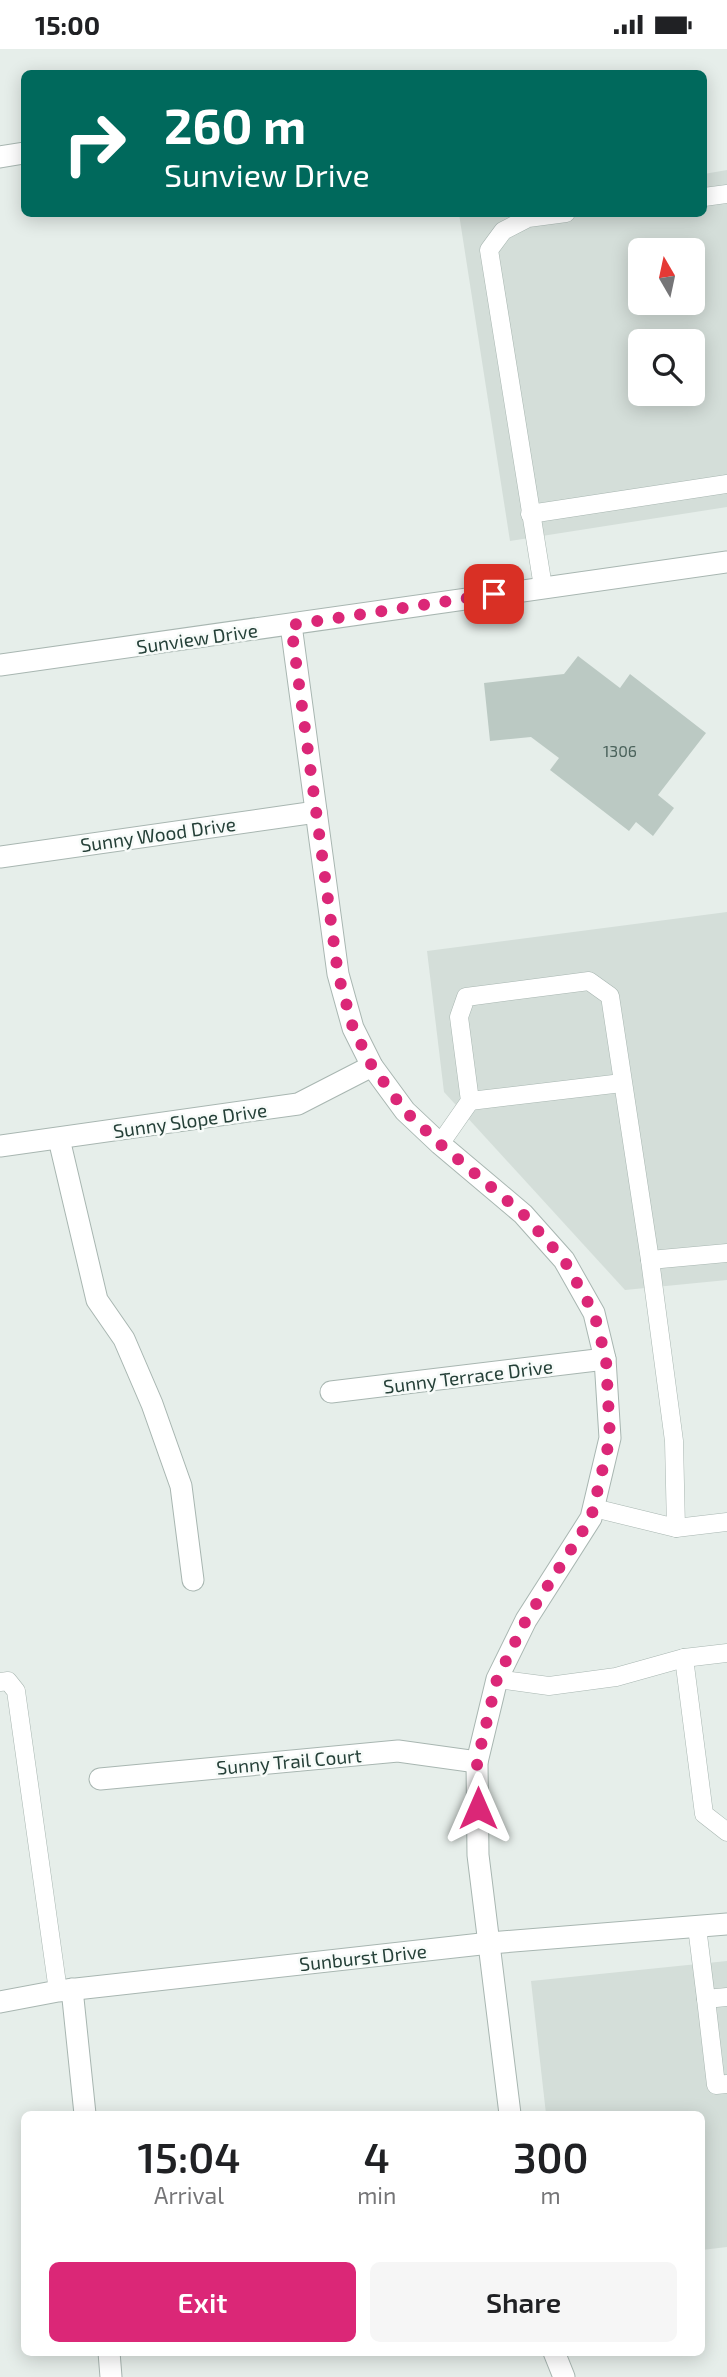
<!DOCTYPE html>
<style>
:root{--surface:#fff;--page:#f6f6f6;--text:#202124;--muted:#757577;--accent:#db2777}
body{margin:0;font-family:"Exo 2",sans-serif;background:var(--page);color:var(--text);height:100vh;display:flex;flex-direction:column;font-size:26px;white-space:nowrap}
*{box-sizing:border-box;margin:0}
p{font-size:23px;color:var(--muted)}
.icon{flex:none;width:38px;height:38px;fill:none;stroke:currentColor;stroke-width:2;stroke-linecap:round;stroke-linejoin:round}
.map{position:relative;flex:1;overflow:hidden}
.sheet{position:absolute;left:21px;top:2062px;width:684px;height:245px;display:flex;flex-direction:column;background:var(--surface);border-radius:10px;box-shadow:0 4px 18px #0003}
.sheet>*{flex:none}
.banner{position:absolute;left:21px;top:21px;width:686px;height:147px;border-radius:10px;box-shadow:0 4px 18px #0003;background:#00695c;color:#fff;overflow:hidden}
.needle{width:46px;rotate:351deg}
.fabs{position:absolute;left:628px;top:189px;display:grid;gap:14px}
.fabs a{display:grid;place-items:center;width:77px;height:77px;border-radius:10px;background:var(--surface);box-shadow:0 4px 18px #0003;font-size:35px}
.pin{position:absolute;display:grid;place-items:center;width:60px;height:60px;color:#fff;margin:-30px;border-radius:14px;box-shadow:0 4px 10px #0006}
.me{position:absolute;width:77px;margin:-38px;rotate:0deg;stroke-linejoin:round;filter:drop-shadow(0 0 5px #0008)}
.turn{display:flex;align-items:center;gap:24px;height:147px;padding:0 28px;font-size:32px}
.turn .icon{width:91px;height:91px;stroke-width:2.5}
.turn b{display:block;font-size:49px;line-height:60px}
.eta{display:flex;justify-content:space-evenly;align-items:center;height:119px;text-align:center}
.eta b{font-size:42px;font-weight:600;line-height:49px}
.action{display:flex;gap:14px;margin-top:auto;padding:14px 28px}
.action a{flex:1;height:80px;border-radius:10px;background:var(--accent);color:#fff;font-size:28px;font-weight:600;line-height:80px;text-align:center}
.action a+a{background:var(--page);color:var(--text)}
.status{display:flex;justify-content:space-between;align-items:center;height:49px;padding:0 35px;background:var(--surface);direction:ltr}
.status svg{height:19px;fill:currentColor}
.map>svg:first-child{display:block}
.built{fill:#d4ded9;fill-rule:evenodd}
.building{fill:#bbc9c3}
.lines{fill:none;stroke-linecap:round;stroke-linejoin:round}
.service-casing{stroke:#a8b6b1;stroke-width:19}
.minor-casing{stroke:#a8b6b1;stroke-width:23}
.service{stroke:#fff;stroke-width:18}
.minor{stroke:#fff;stroke-width:21}
.route{stroke:#db2777;stroke-width:12;stroke-dasharray:0 21.6}
.labels{text-anchor:middle;dominant-baseline:central;stroke-width:5;stroke-linejoin:round;paint-order:stroke}
.number-label{font-size:16px;fill:#4a625b}
.street-label{font-size:19px;fill:#254038;stroke:#f7fbf9}
</style>
<div class="status"><b>15:00</b><svg viewBox="0 0 49 12"><path d="M0 12V9h3v3zM5 12V6h3v6zM10 12V3h3v9zM15 12V0h3v12zM26 1h20v11H26zM47 4h2v5h-2z"/></svg></div>
<div class="map">
<svg width="727" height="2328" viewBox="0 0 727 2328">
<rect width="100%" height="100%" fill="#e6eeea"/>
<g class="built">
<path d="M727 121V458L510 492 459 165 704 164V125ZM640 201H693V254H640ZM640 292H693V345H640Z"/>
<polygon points="727,863 727,1231 625,1241 444,1043 427,902"/>
<polygon points="727,1912 727,2198 702,2201 702,2065 546,2065 531,1932"/>
</g>
<polygon class="building" points="578,607 620,639 630,625 706,684 658,746 674,759 653,787 636,773 629,782 550,721 559,709 531,688 490,692 484,634 564,625"/>
<g class="lines">
<g class="service-casing">
<g id="service">
<polyline points="704,148 727,145"/>
<polyline points="530,465 727,435"/>
<polyline points="543,538 489,201 503,182 528,169 566,164"/>
<polyline points="470,1052 622,1034"/>
<polyline points="440,1095 470,1052 459,968 466,948 589,932 610,947 650,1211 727,1204"/>
<polyline points="650,1211 674,1392 676,1479"/>
<polyline points="594,1459 676,1479 727,1473"/>
<polyline points="684,1609 704,1765 727,1783"/>
<polyline points="497,1630 549,1637 616,1628 684,1609 727,1604"/>
<polyline points="0,1633 8,1632 16,1642 58,1942"/>
<polyline points="697,1878 706,1950 727,1948"/>
<polyline points="706,1950 716,2036 727,2035"/>
</g>
</g>
<g class="minor-casing">
<g id="minor">
<polyline points="0,108 24,104"/>
<polyline points="291,576 338,925 353,979 372,1017 405,1062 440,1095 523,1165 564,1211 594,1264 605,1310 610,1389 591,1469 526,1571 497,1630 477,1713 478,1806 510,2065"/>
<polyline points="0,616 727,513"/>
<polyline points="0,808 316,763"/>
<polyline points="59,1090 97,1251 124,1290 152,1355 181,1437 193,1531"/>
<polyline points="0,1097 298,1055 372,1017"/>
<polyline points="331,1343 605,1310"/>
<polyline points="100,1730 398,1702 477,1713"/>
<polyline points="72,1940 85,2065"/>
<polyline points="0,1953 58,1942 490,1894 727,1875"/>
<polyline points="109,2303 111,2328"/>
<polyline points="554,2303 564,2328"/>
</g>
</g>
<use href="#service" class="service"/>
<use href="#minor" class="minor"/>
</g>
<g class="lines">
<polyline class="route" points="478,1759 477,1713 497,1630 526,1571 591,1469 610,1389 606,1310 594,1264 564,1211 523,1165 440,1095 405,1062 372,1017 353,979 338,925 291,576 494,545"/>
</g>
<g class="labels">
<g class="number-label">
<text x="620" y="701">1306</text>
</g>
<g class="street-label">
<text transform="translate(197 589) rotate(-8)">Sunview Drive</text>
<text transform="translate(158 785) rotate(-8)">Sunny Wood Drive</text>
<text transform="translate(190 1071) rotate(-8)">Sunny Slope Drive</text>
<text transform="translate(468 1327) rotate(-7)">Sunny Terrace Drive</text>
<text transform="translate(289 1712) rotate(-5)">Sunny Trail Court</text>
<text transform="translate(363 1908) rotate(-6)">Sunburst Drive</text>
</g>
</g>
</svg>
<div class="fabs">
<a><svg class="needle" viewBox="-14 -14 28 28"><path d="M0-13l5 13h-10z" fill="#e53935"/><path d="M0 13l5-13h-10z" fill="#757577"/></svg></a>
<a><svg class="icon" aria-label="search" viewBox="0 0 24 24"><circle cx="10" cy="10" r="6"/><path d="M15 15l6 6"/></svg></a>
</div>
<div class="pin" style="left:494px;top:545px;background:#d93025"><svg class="icon" aria-label="arrive" viewBox="0 0 24 24"><path d="M6 21V4h12l-3 4 3 4H6"/></svg></div>
<svg class="me" style="left:478px;top:1759px" viewBox="-20 -20 40 40"><path d="M0-17L14 15 0 8-14 15z" fill="#db2777" stroke="#fff" stroke-width="4"/></svg>
<div class="banner">
<div class="turn"><svg class="icon" aria-label="right" viewBox="0 0 24 24"><path d="M7 20v-9h11M14 6l5 5-5 5"/></svg><div><b>260 m</b>Sunview Drive</div></div>
</div>
<section class="sheet">
<div class="eta">
<div><b>15:04</b><p>Arrival</p></div>
<div><b>4</b><p>min</p></div>
<div><b>300</b><p>m</p></div>
</div>
<div class="action"><a>Exit</a><a>Share</a></div>
</section>
</div>
